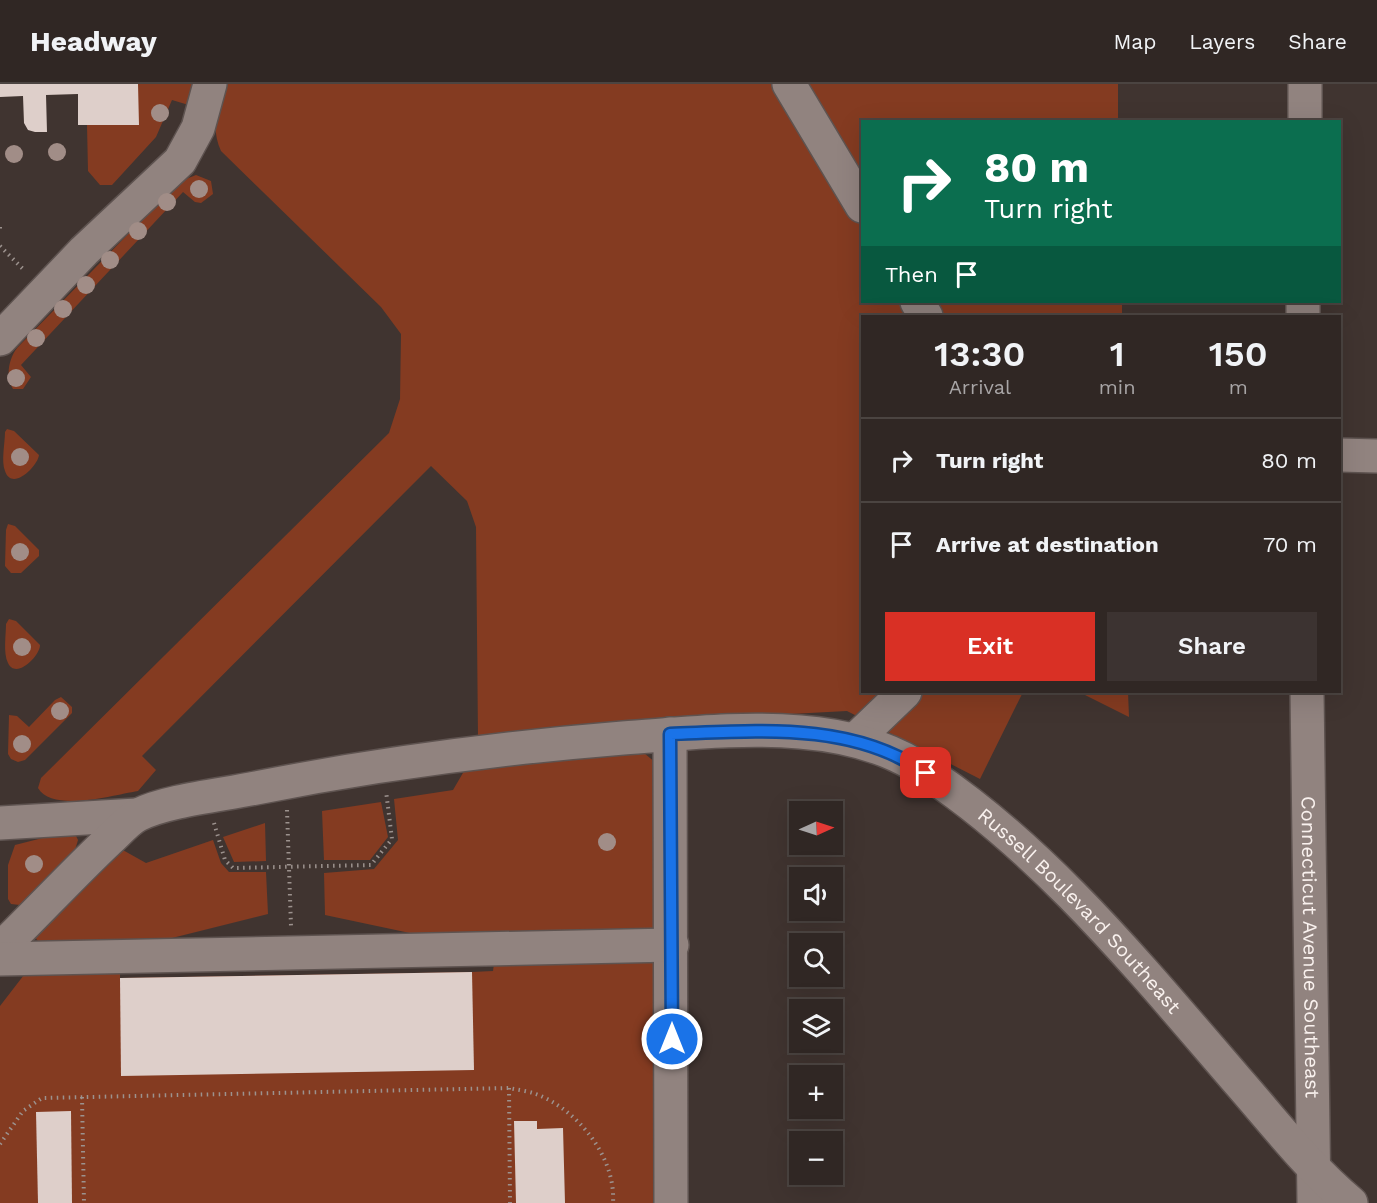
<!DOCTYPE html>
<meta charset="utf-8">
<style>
:root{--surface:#302724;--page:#3c3331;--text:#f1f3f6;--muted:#a8a5a6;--line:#4b4441;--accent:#d93025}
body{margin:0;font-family:"Work Sans",sans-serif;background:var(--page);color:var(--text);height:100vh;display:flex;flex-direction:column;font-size:22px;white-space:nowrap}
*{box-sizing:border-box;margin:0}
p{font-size:20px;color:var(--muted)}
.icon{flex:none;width:33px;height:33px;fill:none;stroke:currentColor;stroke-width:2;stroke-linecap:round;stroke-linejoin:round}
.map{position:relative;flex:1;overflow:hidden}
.side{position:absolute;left:861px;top:231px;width:480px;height:378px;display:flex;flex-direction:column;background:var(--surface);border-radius:0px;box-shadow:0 6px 24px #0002,0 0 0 2px var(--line)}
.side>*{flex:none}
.banner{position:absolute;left:861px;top:36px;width:480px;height:183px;border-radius:0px;box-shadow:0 6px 24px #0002,0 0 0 2px var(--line);background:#0b6e4f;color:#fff;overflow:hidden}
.needle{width:39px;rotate:87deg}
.fabs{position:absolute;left:789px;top:717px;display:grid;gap:12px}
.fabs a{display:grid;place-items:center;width:54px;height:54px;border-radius:0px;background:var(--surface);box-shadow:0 6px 24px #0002,0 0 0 2px var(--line);font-size:30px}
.pin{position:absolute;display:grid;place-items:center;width:51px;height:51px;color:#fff;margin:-26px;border-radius:12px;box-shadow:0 3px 9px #0006}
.me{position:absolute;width:66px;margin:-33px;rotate:0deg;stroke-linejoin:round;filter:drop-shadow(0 0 4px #0008)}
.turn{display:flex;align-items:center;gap:21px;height:126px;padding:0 24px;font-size:27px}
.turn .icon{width:78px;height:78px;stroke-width:2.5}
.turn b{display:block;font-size:42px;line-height:51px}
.then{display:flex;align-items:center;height:57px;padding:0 24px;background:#0003;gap:12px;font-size:22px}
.eta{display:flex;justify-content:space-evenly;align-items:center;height:102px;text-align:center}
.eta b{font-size:36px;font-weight:600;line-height:42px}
.cta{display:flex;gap:12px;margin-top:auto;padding:12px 24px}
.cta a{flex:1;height:69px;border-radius:0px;background:var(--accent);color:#fff;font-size:24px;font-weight:600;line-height:69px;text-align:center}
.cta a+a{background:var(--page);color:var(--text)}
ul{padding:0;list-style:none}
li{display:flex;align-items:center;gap:18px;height:84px;padding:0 24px;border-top:2px solid var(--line)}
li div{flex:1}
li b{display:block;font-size:22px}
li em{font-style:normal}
header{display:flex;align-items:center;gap:36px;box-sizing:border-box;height:84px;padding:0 30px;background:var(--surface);border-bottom:2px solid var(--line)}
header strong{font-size:28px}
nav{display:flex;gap:33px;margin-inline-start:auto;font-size:21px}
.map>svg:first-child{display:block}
.green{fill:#843b21}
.building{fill:#decfca}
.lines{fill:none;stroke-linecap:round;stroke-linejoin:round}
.minor-casing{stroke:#5e5350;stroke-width:36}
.path{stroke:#9c928e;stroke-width:4;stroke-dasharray:1.5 4.5;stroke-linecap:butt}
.minor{stroke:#91837f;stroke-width:33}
.tree{fill:#a18d87}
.route-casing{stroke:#114b97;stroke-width:15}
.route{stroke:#1a73e8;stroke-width:10}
.labels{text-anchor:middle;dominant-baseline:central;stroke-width:6;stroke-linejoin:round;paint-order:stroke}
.street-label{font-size:20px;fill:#f9f1ee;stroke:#403430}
</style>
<header>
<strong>Headway</strong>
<nav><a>Map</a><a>Layers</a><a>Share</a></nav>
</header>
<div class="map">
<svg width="1377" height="1119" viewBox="0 0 1377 1119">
<rect width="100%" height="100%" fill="#403430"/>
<g class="green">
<polygon points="138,0 197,0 192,22 172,16 156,53 112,101 100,101 88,87 87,41 138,40"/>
<path d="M225 0H1118V37L862 38V218H1122V232H862V608H1023L980 695 847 627 655 637 478 655 476 443 467 417 431 382 142 672 156 686 138 707C113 711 53 729 38 704L41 694 389 349 400 315 401 250 381 223 221 67C210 43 218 24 225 0Z"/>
<path d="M196 91 211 97 213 110 201 119 195 118 183 108 21 281 31 293 23 305H13C5 293 9 274 17 264L172 105 181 97Z"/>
<path d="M7 345 14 347 39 371C38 382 12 408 5 387 1 377 5 359 5 348Z"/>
<polygon points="8,440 15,442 39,466 39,472 21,489 11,489 5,482 6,446"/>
<path d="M9 535 16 537 40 561C40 572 16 596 8 579 3 569 6 551 6 540Z"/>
<polygon points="1079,608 1128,608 1129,633"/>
<polygon points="61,613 72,623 72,629 25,676 18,678 11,675 8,670 9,631 17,632 29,643 55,616"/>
<polygon points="644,669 656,679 656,846 424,852 325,831 324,789 374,785 398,756 394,715 453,706 467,682"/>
<polygon points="381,718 388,753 370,776 324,776 322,727"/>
<polygon points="265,739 266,777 234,778 223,753"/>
<polygon points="66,748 76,752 78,756 75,766 25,817 20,821 11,820 8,815 8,781 15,761"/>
<polygon points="213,756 221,779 229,788 266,788 268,830 148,860 41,861 34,852 121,765 146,779"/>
<polygon points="648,876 655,880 660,1119 0,1119 0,922 27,887 120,885 120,894 472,888 493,887 494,880"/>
</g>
<g class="building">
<polygon points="0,0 138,0 139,41 78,41 78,10 46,11 47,48 35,48 28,46 24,39 23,12 0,13"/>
<polygon points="472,888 474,986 121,992 120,894"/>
<polygon points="71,1027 72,1119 38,1119 36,1028"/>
<polygon points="514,1037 537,1037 537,1045 563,1044 565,1119 516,1119"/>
</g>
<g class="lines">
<g class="minor-casing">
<g id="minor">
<polyline points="789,0 862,122"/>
<polyline points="1305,0 1305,38"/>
<polyline points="917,218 926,232"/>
<polyline points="1303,232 1303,218"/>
<polyline points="0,255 84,167 180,77 198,44 210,0"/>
<polyline points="1340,371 1377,372"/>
<path id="s1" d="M1307 608 1314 1119"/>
<polyline points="670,650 671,1119"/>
<polyline points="855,656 905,608"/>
<polyline points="0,739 137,731"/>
<path id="s2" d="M0 865C37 829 71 792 108 757 117 749 128 736 138 731 168 716 223 711 256 704 377 680 500 664 623 654 681 650 741 643 800 648 839 651 880 660 915 681 1038 758 1142 886 1236 995 1273 1037 1308 1083 1351 1119"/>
<polyline points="0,875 672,861"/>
</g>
</g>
<g class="path">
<polyline points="0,143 0,147"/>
<polyline points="0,162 25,187"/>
<polyline points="287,726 291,842"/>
<polyline points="214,739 225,776 233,784 371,781 392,755 386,707"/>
<polyline points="509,1004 510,1119"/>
<polyline points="82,1013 84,1119"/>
<path d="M0 1060 23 1027 42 1014 509 1004C518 1006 528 1007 536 1010 578 1026 616 1073 613 1119"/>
</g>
<use href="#minor" class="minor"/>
</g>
<g class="tree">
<circle cx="160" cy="29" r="9"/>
<circle cx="57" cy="68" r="9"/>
<circle cx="14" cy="70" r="9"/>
<circle cx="199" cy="105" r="9"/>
<circle cx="167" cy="118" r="9"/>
<circle cx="138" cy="147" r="9"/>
<circle cx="110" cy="176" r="9"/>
<circle cx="86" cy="201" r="9"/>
<circle cx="63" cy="225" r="9"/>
<circle cx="36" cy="254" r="9"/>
<circle cx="16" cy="294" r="9"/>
<circle cx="20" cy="373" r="9"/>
<circle cx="20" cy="468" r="9"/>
<circle cx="22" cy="563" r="9"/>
<circle cx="60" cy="627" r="9"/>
<circle cx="22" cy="660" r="9"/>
<circle cx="607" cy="758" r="9"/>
<circle cx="34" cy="780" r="9"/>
</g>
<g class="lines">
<g class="route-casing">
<path id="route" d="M672 955 670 650C757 647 851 637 926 689"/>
</g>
<use href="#route" class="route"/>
</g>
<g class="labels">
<g class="street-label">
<text stroke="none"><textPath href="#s2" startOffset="1203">Russell Boulevard Southeast</textPath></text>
<text stroke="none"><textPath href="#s1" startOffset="255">Connecticut Avenue Southeast</textPath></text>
</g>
</g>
</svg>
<div class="fabs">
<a><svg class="needle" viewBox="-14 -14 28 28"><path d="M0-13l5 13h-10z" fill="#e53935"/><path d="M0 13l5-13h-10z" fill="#a8a5a6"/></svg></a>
<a><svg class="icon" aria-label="sound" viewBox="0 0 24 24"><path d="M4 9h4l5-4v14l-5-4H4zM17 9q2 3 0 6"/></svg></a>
<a><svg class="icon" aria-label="search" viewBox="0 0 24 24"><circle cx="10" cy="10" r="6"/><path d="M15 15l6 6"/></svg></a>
<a><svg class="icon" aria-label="layers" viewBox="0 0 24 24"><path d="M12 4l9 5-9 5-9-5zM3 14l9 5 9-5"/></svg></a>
<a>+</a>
<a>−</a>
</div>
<div class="pin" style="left:926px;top:689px;background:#d93025"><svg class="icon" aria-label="arrive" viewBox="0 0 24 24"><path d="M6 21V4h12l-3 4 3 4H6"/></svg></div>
<svg class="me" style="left:672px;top:955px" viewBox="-20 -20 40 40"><circle r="17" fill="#1a73e8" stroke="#fff" stroke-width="3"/><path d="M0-11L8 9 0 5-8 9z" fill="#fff"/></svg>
<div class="banner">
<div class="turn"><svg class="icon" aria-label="right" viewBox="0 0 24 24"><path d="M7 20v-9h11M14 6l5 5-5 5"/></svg><div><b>80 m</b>Turn right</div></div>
<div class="then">Then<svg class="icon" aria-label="arrive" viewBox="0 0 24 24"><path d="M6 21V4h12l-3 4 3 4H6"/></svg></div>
</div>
<section class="side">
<div class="eta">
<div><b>13:30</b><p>Arrival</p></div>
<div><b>1</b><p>min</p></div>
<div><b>150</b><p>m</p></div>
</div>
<ul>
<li><svg class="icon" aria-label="right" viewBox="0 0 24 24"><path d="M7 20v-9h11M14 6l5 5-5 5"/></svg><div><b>Turn right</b></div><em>80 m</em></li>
<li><svg class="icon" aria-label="arrive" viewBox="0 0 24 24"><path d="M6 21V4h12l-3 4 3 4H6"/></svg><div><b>Arrive at destination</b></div><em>70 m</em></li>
</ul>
<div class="cta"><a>Exit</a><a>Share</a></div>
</section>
</div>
